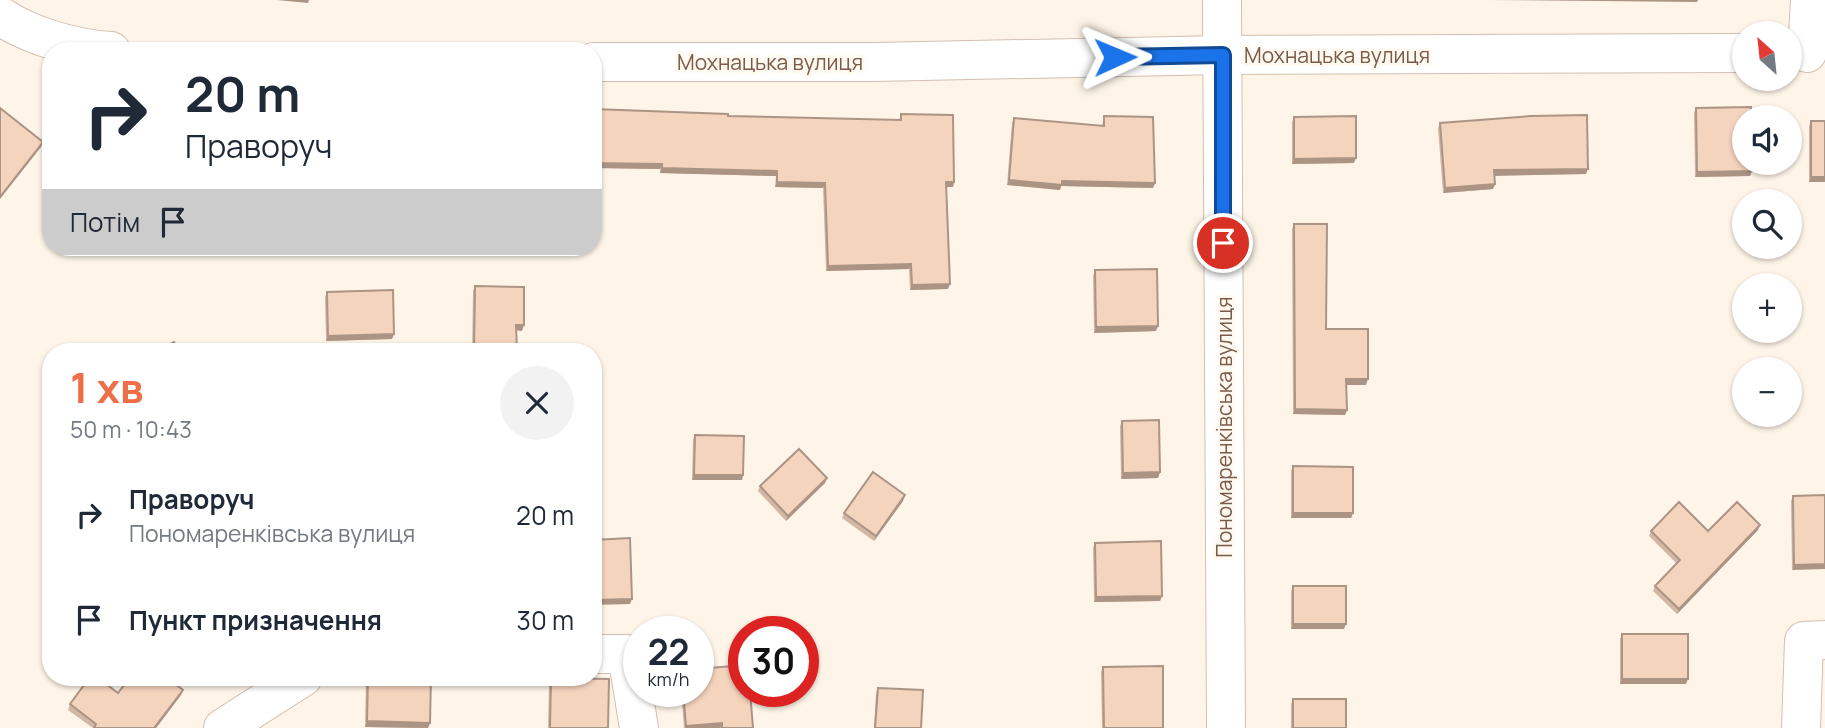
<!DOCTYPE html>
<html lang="uk">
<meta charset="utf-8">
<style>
:root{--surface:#fff;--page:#f2f2f3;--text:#1f2937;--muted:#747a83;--accent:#ee6e47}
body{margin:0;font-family:Manrope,sans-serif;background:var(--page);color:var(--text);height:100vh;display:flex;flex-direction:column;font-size:26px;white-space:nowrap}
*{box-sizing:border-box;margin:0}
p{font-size:23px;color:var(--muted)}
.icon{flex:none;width:38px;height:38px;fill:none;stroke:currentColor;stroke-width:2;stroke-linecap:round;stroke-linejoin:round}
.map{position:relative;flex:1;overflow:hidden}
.panel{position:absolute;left:42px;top:343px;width:560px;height:343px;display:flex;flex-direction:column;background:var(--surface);border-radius:28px;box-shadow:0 2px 5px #0004}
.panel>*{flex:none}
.top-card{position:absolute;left:42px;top:42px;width:560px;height:214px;border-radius:28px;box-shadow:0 2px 5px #0004;background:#fff;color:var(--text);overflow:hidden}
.needle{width:46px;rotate:333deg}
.fabs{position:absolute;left:1732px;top:21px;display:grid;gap:14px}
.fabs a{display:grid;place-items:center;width:70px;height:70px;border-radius:50%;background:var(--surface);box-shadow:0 2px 5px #0004;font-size:35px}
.speed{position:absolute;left:623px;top:616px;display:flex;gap:14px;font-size:35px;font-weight:700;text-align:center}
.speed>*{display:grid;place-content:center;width:91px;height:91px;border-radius:50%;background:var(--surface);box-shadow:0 2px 5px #0004;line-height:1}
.speed small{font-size:18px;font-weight:400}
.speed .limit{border:10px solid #d22;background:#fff;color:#111}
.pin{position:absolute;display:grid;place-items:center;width:60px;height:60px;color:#fff;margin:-30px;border:4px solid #fff;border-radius:50%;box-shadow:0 2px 7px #0007}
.me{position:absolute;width:77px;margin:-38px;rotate:89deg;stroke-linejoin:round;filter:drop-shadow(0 0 5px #0008)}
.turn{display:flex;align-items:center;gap:24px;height:147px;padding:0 28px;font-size:32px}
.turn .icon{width:91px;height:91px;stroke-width:2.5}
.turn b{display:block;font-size:49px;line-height:60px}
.then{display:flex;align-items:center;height:66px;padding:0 28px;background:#0003;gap:14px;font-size:26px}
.round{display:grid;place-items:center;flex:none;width:74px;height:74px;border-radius:37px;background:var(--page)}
.headline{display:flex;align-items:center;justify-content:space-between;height:119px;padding:0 28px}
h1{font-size:42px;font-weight:700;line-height:52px;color:var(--accent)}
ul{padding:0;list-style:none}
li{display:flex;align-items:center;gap:21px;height:105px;padding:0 28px}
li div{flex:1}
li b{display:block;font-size:26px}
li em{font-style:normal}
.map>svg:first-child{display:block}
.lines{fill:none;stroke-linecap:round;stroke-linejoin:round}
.minor-casing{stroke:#d3bfaf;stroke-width:40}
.minor{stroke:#fff;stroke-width:38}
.wall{fill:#d3b6a3}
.shaded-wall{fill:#ac9485}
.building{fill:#f5d4be;stroke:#ac9485;stroke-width:2}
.route-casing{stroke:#114b97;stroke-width:18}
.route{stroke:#1a73e8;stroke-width:12}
.labels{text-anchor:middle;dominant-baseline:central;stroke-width:6;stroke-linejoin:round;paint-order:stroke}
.street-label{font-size:21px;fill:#7a5b4a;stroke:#fff9f0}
</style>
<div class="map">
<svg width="1825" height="728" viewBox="0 0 1825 728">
<rect width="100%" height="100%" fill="#fef5e8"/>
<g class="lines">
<g class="minor-casing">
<g id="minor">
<polyline points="1222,0 1226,728"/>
<path d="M0 16C30 36 75 49 111 51"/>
<polyline points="1807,53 1810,0"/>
<polyline points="593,62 874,62 1223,55 1745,53"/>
<polyline points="593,654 627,654 639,728"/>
<polyline points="223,728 303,677"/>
<polyline points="1801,728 1804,641 1825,640"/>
</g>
</g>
<use href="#minor" class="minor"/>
</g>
<g class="wall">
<polygon points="1696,108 1752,171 1750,176 1695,177 1694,113"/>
<polygon points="901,114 954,182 953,187 946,187 948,289 910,290 909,269 826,271 823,188 775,187 776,176 660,173 660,169 593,168 728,116 899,120"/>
<polygon points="1104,116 1155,183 1153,188 1061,186 1060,190 1007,185 1012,123 1014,118 1102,126"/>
<polygon points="1294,117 1354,163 1292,164 1292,122"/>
<polygon points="1811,121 1825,182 1809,182 1809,126"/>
<polygon points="1440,123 1586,174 1495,175 1495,184 1493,189 1443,193 1438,128"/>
<polygon points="1294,224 1326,329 1366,385 1346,385 1347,410 1345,415 1293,414 1292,229"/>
<polygon points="1095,270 1156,331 1094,333 1093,276"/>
<polygon points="475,286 522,331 516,330 517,352 472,352 473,291"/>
<polygon points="327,292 394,334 392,339 326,341 325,297"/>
<polygon points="1122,421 1160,472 1158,478 1121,479 1120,426"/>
<polygon points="695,435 743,475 742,480 692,480 693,440"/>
<polygon points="1293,466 1353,513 1351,518 1291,518 1291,471"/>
<polygon points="827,478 825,483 786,521 758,491 760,486"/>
<polygon points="1825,495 1792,570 1791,501 1793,496"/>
<polygon points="903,501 874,541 842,518 844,513"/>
<polygon points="1758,530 1677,614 1653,591 1655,586 1677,564 1649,536 1651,531"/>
<polygon points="1095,543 1162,596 1160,601 1094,602 1093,548"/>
<polygon points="1293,586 1344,629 1291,629 1291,591"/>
<polygon points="1622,634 1686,684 1620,684 1620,639"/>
<polygon points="1103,667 1163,728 1102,728 1101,672"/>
<polygon points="366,677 431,677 430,723 428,728 365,727"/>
<polygon points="551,678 608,728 548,728 549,683"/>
<polygon points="878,688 921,728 874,728 876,693"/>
<polygon points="681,691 698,691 753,728 684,728"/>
<polygon points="118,693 181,695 156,728 93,728 68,710 70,704"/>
<polygon points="1293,699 1346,728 1291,728 1291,704"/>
</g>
<g class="shaded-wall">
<polygon points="277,0 309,0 308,3"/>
<polygon points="1487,0 1698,0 1697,2"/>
<polygon points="43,142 41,147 0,199 0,197"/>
<polygon points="1356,158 1354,163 1292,164 1294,159"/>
<polygon points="593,163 662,164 660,169 593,168"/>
<polygon points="662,168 777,171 776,176 660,173"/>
<polygon points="1588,169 1586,174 1492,176 1494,170"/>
<polygon points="1752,171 1750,176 1695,177 1697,172"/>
<polygon points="1811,177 1825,177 1825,182 1809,182"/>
<polygon points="1009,180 1062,181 1155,183 1153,188 1061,186 1060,190 1007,185"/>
<polygon points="777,182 825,183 823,188 775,187"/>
<polygon points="946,182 954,182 953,187 944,187"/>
<polygon points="1495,184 1493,189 1443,193 1445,188"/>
<polygon points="911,264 909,269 826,271 828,266"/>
<polygon points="950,284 948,289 910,290 912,285"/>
<polygon points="516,325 524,325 522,331 514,330"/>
<polygon points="1158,326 1156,331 1094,333 1096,327"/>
<polygon points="394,334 392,339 326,341 328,336"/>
<polygon points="1346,379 1368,379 1366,385 1344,385"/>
<polygon points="1295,409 1347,410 1345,415 1293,414"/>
<polygon points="1160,472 1158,478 1121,479 1123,473"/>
<polygon points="694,475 743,475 742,480 692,480"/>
<polygon points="827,478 825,483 786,521 788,516"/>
<polygon points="905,495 903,501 874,541 876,536"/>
<polygon points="1293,513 1353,513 1351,518 1291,518"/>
<polygon points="1760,525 1758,530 1677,614 1679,609"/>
<polygon points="1825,564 1825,569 1792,570 1794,565"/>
<polygon points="1162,596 1160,601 1094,602 1096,597"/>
<polygon points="632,599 630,604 593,605 593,600"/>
<polygon points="1293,624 1346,624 1344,629 1291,629"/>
<polygon points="1622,679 1688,679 1686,684 1620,684"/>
<polygon points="183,690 181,695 156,728 154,728"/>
<polygon points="367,721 430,723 428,728 365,727"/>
<polygon points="722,723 720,728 685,728 686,726"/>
</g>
<g class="building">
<polygon points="1751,107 1751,117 1745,117 1745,163 1752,163 1752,171 1697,172 1696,108"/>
<polygon points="0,108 43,142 0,197"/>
<polygon points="593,109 728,114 728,116 901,120 901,114 953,115 954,182 946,182 950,284 912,285 911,264 828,266 825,183 777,182 777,171 662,168 662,164 593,163"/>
<polygon points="1587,115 1588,169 1494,170 1495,184 1445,188 1440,123 1531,116"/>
<polygon points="1104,116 1153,117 1155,183 1062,181 1062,185 1009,180 1014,118 1104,126"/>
<polygon points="1356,116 1356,158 1294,159 1294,117"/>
<rect x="1811" y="121" width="14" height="56"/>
<polygon points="1294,224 1327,224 1326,329 1368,329 1368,379 1346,379 1347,410 1295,409"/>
<polygon points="1157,269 1158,326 1096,327 1095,270"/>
<polygon points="475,286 524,287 524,325 516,325 517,352 474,352"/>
<polygon points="393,290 394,334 328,336 327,292"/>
<polygon points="174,342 179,352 154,352"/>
<polygon points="1159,420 1160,472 1123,473 1122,421"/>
<polygon points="695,435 744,436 743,475 694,475"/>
<polygon points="799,449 827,478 788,516 760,486"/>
<polygon points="1293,466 1353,467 1353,513 1293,513"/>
<polygon points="873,472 905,495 876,536 844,513"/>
<polygon points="1825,495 1825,564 1794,565 1793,496"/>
<polygon points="1679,502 1708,531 1737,502 1760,525 1679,609 1655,586 1680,560 1651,531"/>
<polygon points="630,538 632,599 593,600 593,540"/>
<polygon points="1161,541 1162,596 1096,597 1095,543"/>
<rect x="1293" y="586" width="53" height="38"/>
<rect x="1622" y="634" width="66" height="45"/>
<polygon points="744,665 744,691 750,691 753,728 722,728 722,723 686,726 683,691 698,691 698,669"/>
<polygon points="1163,666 1163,728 1104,728 1103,667"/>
<polygon points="90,677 97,677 118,693 130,677 166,677 183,690 154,728 94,728 96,724 70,704"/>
<polygon points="368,677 431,677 430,723 367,721"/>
<polygon points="551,678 609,679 608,728 550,728"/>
<polygon points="878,688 923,690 921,728 875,728"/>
<rect x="1293" y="699" width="53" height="29"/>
</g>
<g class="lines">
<g class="route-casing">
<polyline id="route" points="1115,57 1223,55 1223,243"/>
</g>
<use href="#route" class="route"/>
</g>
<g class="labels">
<g class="street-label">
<text x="1337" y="55">Мохнацька вулиця</text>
<text x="770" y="62">Мохнацька вулиця</text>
<text transform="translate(1224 427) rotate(-90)">Пономаренківська вулиця</text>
</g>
</g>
</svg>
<div class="fabs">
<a><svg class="needle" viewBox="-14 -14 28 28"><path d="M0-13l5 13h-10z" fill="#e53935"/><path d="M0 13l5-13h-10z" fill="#747a83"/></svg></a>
<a><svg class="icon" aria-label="sound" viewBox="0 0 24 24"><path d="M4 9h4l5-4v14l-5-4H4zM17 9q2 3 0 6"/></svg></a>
<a><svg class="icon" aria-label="search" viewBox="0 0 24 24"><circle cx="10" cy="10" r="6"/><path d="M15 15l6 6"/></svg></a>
<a>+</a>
<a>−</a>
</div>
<div class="speed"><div>22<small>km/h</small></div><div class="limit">30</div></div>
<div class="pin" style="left:1223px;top:243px;background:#d93025"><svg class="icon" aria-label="arrive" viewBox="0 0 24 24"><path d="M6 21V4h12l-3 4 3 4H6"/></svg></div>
<svg class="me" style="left:1115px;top:57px" viewBox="-20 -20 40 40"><path d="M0-17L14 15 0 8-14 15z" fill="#1a73e8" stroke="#fff" stroke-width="4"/></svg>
<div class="top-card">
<div class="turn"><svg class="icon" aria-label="right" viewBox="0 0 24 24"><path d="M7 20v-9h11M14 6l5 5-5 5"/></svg><div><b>20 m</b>Праворуч</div></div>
<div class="then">Потім<svg class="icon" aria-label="arrive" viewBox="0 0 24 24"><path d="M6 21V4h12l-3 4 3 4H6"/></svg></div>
</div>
<section class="panel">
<div class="headline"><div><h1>1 хв</h1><p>50 m · 10:43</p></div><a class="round"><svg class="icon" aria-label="close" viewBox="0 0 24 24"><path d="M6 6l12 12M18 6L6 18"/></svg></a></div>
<ul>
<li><svg class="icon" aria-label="right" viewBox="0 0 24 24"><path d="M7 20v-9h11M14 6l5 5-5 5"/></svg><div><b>Праворуч</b><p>Пономаренківська вулиця</p></div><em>20 m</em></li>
<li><svg class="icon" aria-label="arrive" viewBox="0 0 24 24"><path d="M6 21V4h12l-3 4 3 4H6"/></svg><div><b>Пункт призначення</b></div><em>30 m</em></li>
</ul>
</section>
</div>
